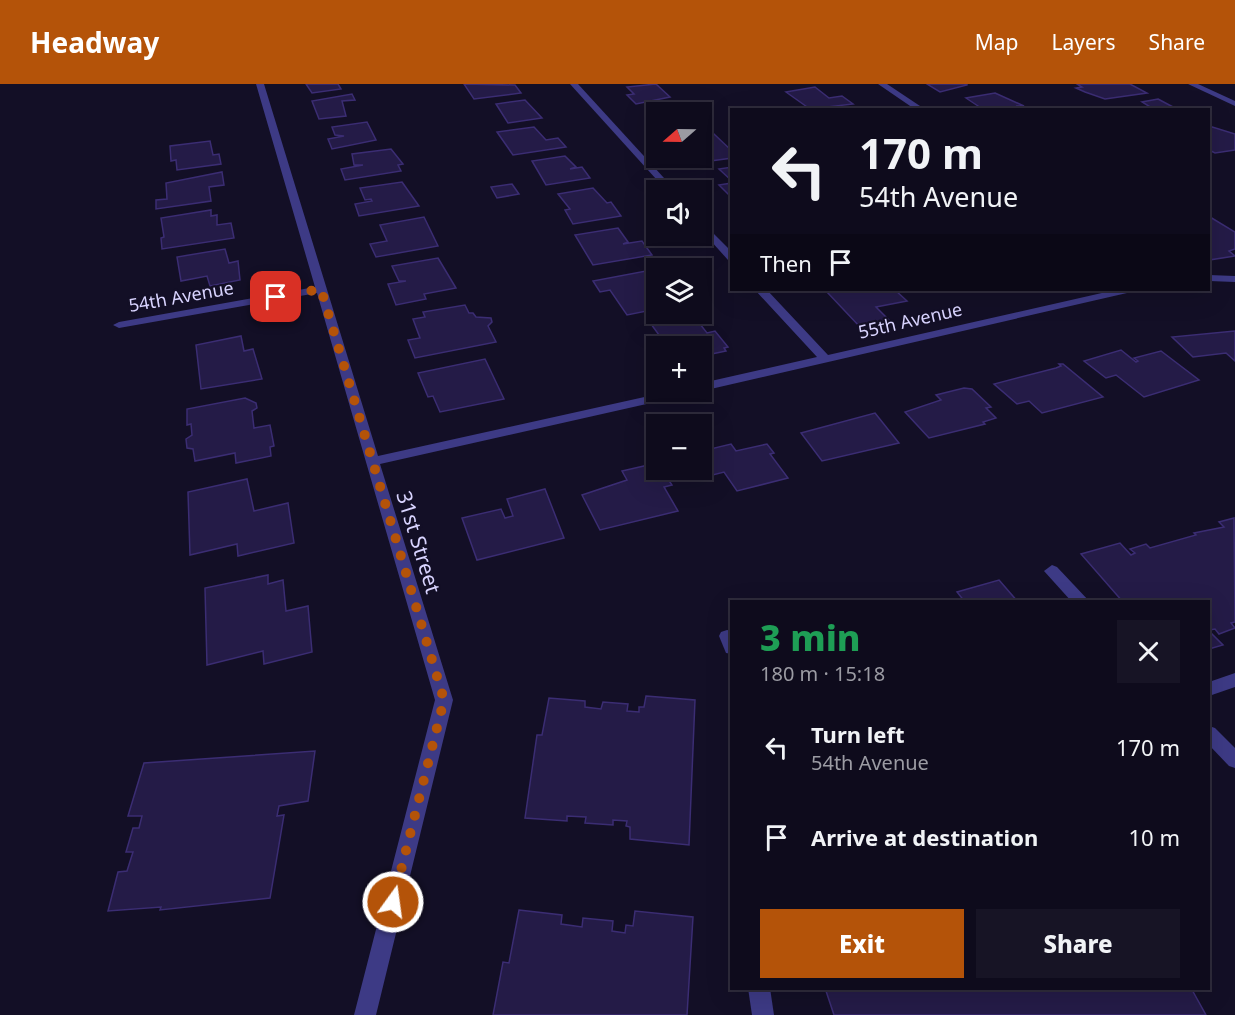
<!DOCTYPE html>
<meta charset="utf-8">
<style>
:root{--surface:#0e0b1c;--page:#171425;--text:#f1f3f6;--muted:#9b9ba3;--line:#2e2b3b;--accent:#b45309}
body{margin:0;font-family:"Noto Sans",sans-serif;background:var(--page);color:var(--text);height:100vh;display:flex;flex-direction:column;font-size:22px;white-space:nowrap}
*{box-sizing:border-box;margin:0}
p{font-size:20px;color:var(--muted)}
.icon{flex:none;width:33px;height:33px;fill:none;stroke:currentColor;stroke-width:2;stroke-linecap:round;stroke-linejoin:round}
.map{position:relative;flex:1;overflow:hidden}
.details{position:absolute;left:730px;top:516px;width:480px;height:390px;display:flex;flex-direction:column;background:var(--surface);border-radius:0px;box-shadow:0 6px 24px #0002,0 0 0 2px var(--line)}
.details>*{flex:none}
.banner{position:absolute;left:730px;top:24px;width:480px;height:183px;border-radius:0px;box-shadow:0 6px 24px #0002,0 0 0 2px var(--line);background:#0e0b1c;color:var(--text);overflow:hidden}
.needle{width:39px;rotate:250deg}
.tools{position:absolute;left:646px;top:18px;display:grid;gap:12px}
.tools a{display:grid;place-items:center;width:66px;height:66px;border-radius:0px;background:var(--surface);box-shadow:0 6px 24px #0002,0 0 0 2px var(--line);font-size:30px}
.pin{position:absolute;display:grid;place-items:center;width:51px;height:51px;color:#fff;margin:-26px;border-radius:12px;box-shadow:0 3px 9px #0006}
.me{position:absolute;width:66px;margin:-33px;rotate:14deg;stroke-linejoin:round;filter:drop-shadow(0 0 4px #0008)}
.turn{display:flex;align-items:center;gap:21px;height:126px;padding:0 30px;font-size:27px}
.turn .icon{width:78px;height:78px;stroke-width:2.5}
.turn b{display:block;font-size:42px;line-height:51px}
.then{display:flex;align-items:center;height:57px;padding:0 30px;background:#0003;gap:12px;font-size:22px}
.round{display:grid;place-items:center;flex:none;width:63px;height:63px;border-radius:0px;background:var(--page)}
.summary{display:flex;align-items:center;justify-content:space-between;height:102px;padding:0 30px}
h1{font-size:36px;font-weight:800;line-height:45px;color:#1e9e55}
.button{display:flex;gap:12px;margin-top:auto;padding:12px 30px}
.button a{flex:1;height:69px;border-radius:0px;background:var(--accent);color:#fff;font-size:24px;font-weight:800;line-height:69px;text-align:center}
.button a+a{background:var(--page);color:var(--text)}
ul{padding:0;list-style:none}
li{display:flex;align-items:center;gap:18px;height:90px;padding:0 30px}
li div{flex:1}
li b{display:block;font-size:22px}
li em{font-style:normal}
header{display:flex;align-items:center;gap:36px;box-sizing:border-box;height:84px;padding:0 30px;background:var(--accent);color:#fff}
header strong{font-size:28px}
nav{display:flex;gap:33px;margin-inline-start:auto;font-size:21px}
.map>svg:first-child{display:block}
.building{fill:#241b47;stroke:#3b2d73;stroke-width:1.5}
.lines{fill:none;stroke-linecap:round;stroke-linejoin:round}
.lane{fill:#3d3a85;fill-rule:evenodd}
.street{fill:#3d3a85;fill-rule:evenodd}
.route{stroke:#b45309;stroke-width:10;stroke-dasharray:0 18}
.labels{text-anchor:middle;dominant-baseline:central;stroke-width:4.5;stroke-linejoin:round;paint-order:stroke}
.far-street-label{font-size:18px;fill:#d9d4ff;stroke:#130f26}
.street-label{font-size:21px;fill:#d9d4ff;stroke:#130f26}
</style>
<header>
<strong>Headway</strong>
<nav><a>Map</a><a>Layers</a><a>Share</a></nav>
</header>
<div class="map">
<svg width="1235" height="931" viewBox="0 0 1235 931">
<rect width="100%" height="100%" fill="#130f26"/>
<g class="building">
<polygon points="306,0 338,0 341,5 312,9"/>
<polygon points="464,0 515,1 521,9 474,15"/>
<polygon points="656,0 670,13 636,20 627,11 634,10 627,3"/>
<polygon points="927,0 967,0 967,1 940,8"/>
<polygon points="1077,0 1130,0 1147,9 1105,15 1085,8 1076,4 1082,3"/>
<polygon points="815,3 829,14 842,12 853,20 810,25 786,8"/>
<polygon points="995,9 1024,22 1018,22 1024,26 969,26 981,24 966,14"/>
<polygon points="352,10 355,16 342,17 346,32 319,35 312,17"/>
<polygon points="1158,15 1173,23 1185,26 1155,26 1142,18"/>
<polygon points="525,16 542,34 508,39 496,20"/>
<polygon points="689,22 696,28 665,28 663,26"/>
<polygon points="367,38 376,56 332,65 328,55 344,52 335,51 332,43"/>
<polygon points="1209,42 1235,50 1235,66 1215,69 1209,66"/>
<polygon points="534,43 546,56 558,54 566,63 513,71 497,48"/>
<polygon points="714,50 732,67 732,74 696,79 690,74 702,74 702,52"/>
<polygon points="210,57 213,71 219,70 221,80 177,86 176,76 171,77 170,62"/>
<polygon points="391,65 403,80 398,81 401,87 345,96 341,85 363,81 354,81 352,70"/>
<polygon points="565,72 576,83 570,85 582,83 590,94 546,101 532,77"/>
<polygon points="732,83 732,97 719,85"/>
<polygon points="222,88 224,101 209,103 211,117 156,125 156,116 167,115 166,99"/>
<polygon points="402,98 419,122 359,132 355,120 372,117 371,115 365,116 360,104"/>
<polygon points="732,99 730,112 719,101"/>
<polygon points="512,100 519,110 497,114 491,103"/>
<polygon points="593,104 607,119 611,118 621,132 573,140 565,126 570,125 558,110"/>
<polygon points="211,126 211,132 217,131 217,141 231,139 234,154 162,165 161,154 164,153 161,134"/>
<polygon points="424,133 438,162 376,173 370,160 387,157 380,141"/>
<polygon points="1210,133 1235,148 1235,165 1229,167 1235,172 1209,176"/>
<polygon points="618,144 628,158 623,160 642,157 652,171 593,181 575,151"/>
<polygon points="225,165 229,179 238,177 240,196 210,202 207,192 181,197 177,173"/>
<polygon points="438,174 456,204 424,210 426,215 396,221 388,200 406,197 399,197 392,182"/>
<polygon points="646,187 657,199 657,225 627,231 610,206 600,208 593,197"/>
<polygon points="840,206 895,206 907,217 876,223 890,237 860,243 827,208"/>
<polygon points="465,221 469,229 473,229 476,233 491,234 492,238 488,242 496,258 415,274 408,256 420,254 413,235 425,233 423,228"/>
<polygon points="688,233 695,241 700,240 707,249 715,247 728,263 724,264 726,267 702,272 702,262 667,262 651,240"/>
<polygon points="1235,247 1235,277 1226,269 1193,273 1172,253"/>
<polygon points="241,252 244,267 253,265 262,295 201,305 196,261"/>
<polygon points="1121,266 1136,278 1138,277 1134,274 1161,267 1199,296 1144,313 1116,291 1106,294 1084,277"/>
<polygon points="485,275 504,315 440,328 433,312 428,313 418,289"/>
<polygon points="1059,280 1063,280 1103,313 1042,329 1029,317 1017,320 994,300 1056,284 1061,282"/>
<polygon points="964,304 972,305 991,323 986,324 996,334 983,338 985,340 929,354 905,328 941,316 936,311"/>
<polygon points="245,314 256,319 257,324 252,327 254,344 270,341 274,362 270,363 271,372 236,379 235,369 195,377 193,365 187,364 186,355 192,351 191,340 187,341 187,325"/>
<polygon points="875,329 899,359 822,377 801,349"/>
<polygon points="731,360 736,367 767,360 774,369 770,370 788,394 737,407 724,388 709,392 702,381 702,367"/>
<polygon points="657,379 657,386 662,386 672,401 664,403 678,427 600,446 582,411 627,396 622,387"/>
<polygon points="247,395 254,427 288,419 294,459 238,472 237,460 190,471 188,408"/>
<polygon points="545,405 564,454 477,476 462,434 501,425 505,434 513,432 507,415"/>
<polygon points="1234,434 1235,538 1231,539 1235,544 1219,550 1215,545 1209,546 1209,518 1123,518 1081,470 1120,459 1131,471 1135,469 1130,465 1146,460 1150,464 1196,451 1194,449 1224,443 1219,438"/>
<polygon points="268,491 268,500 283,496 286,527 308,522 312,568 264,580 263,567 207,581 205,504"/>
<polygon points="999,496 1018,518 965,518 957,508"/>
<polygon points="1209,547 1223,561 1209,565"/>
<polygon points="646,612 695,616 689,761 630,755 630,743 626,742 627,737 613,736 613,741 585,739 586,733 567,732 567,737 525,734 537,651 542,651 549,614 585,617 585,623 601,625 603,618 628,620 627,627 639,628 639,623 644,623"/>
<polygon points="315,667 308,717 279,722 277,732 284,731 270,814 160,826 161,823 108,827 118,788 127,787 133,768 126,768 133,744 139,744 142,732 128,732 144,679"/>
<polygon points="519,826 562,831 561,840 582,843 583,834 613,837 612,847 625,849 626,841 633,842 635,827 693,833 687,931 493,931 503,878 509,879"/>
<polygon points="825,904 1191,904 1206,931 834,931"/>
</g>
<g class="lines">
<g class="lane">
<polygon points="1052,481 1057,483 1090,518 1072,518 1044,487"/>
<polygon points="1209,642 1215,644 1235,664 1235,684 1229,682 1209,661"/>
</g>
<g class="street">
<polygon points="256,0 264,0 378,372 667,308 688,308 682,312 380,380 453,616 376,931 354,931 435,616 317,209 119,244 113,241 119,238 315,203"/>
<polygon points="570,0 578,0 675,106 666,106"/>
<polygon points="878,0 887,0 926,26 916,26"/>
<polygon points="1188,0 1198,0 1235,17 1235,22"/>
<polygon points="702,138 732,168 732,177 728,176 702,147"/>
<polygon points="1209,191 1235,192 1235,198 1209,197"/>
<polygon points="755,206 767,206 828,271 1115,206 1133,206 1127,209 702,307 702,299 817,273"/>
<polygon points="727,546 732,547 732,570 726,569 719,552 721,548"/>
<polygon points="1235,589 1235,603 1209,612 1209,598"/>
<polygon points="748,904 770,904 774,931 752,931"/>
</g>
</g>
<g class="lines">
<polyline class="route" points="276,213 321,205 444,616 393,818"/>
</g>
<g class="labels">
<g class="far-street-label">
<text transform="translate(181 212) rotate(-10)">54th Avenue</text>
<text transform="translate(910 236) rotate(-13)">55th Avenue</text>
</g>
<g class="street-label">
<text transform="translate(419 458) rotate(73)">31st Street</text>
</g>
</g>
</svg>
<div class="tools">
<a><svg class="needle" viewBox="-14 -14 28 28"><path d="M0-13l5 13h-10z" fill="#e53935"/><path d="M0 13l5-13h-10z" fill="#9b9ba3"/></svg></a>
<a><svg class="icon" aria-label="sound" viewBox="0 0 24 24"><path d="M4 9h4l5-4v14l-5-4H4zM17 9q2 3 0 6"/></svg></a>
<a><svg class="icon" aria-label="layers" viewBox="0 0 24 24"><path d="M12 4l9 5-9 5-9-5zM3 14l9 5 9-5"/></svg></a>
<a>+</a>
<a>−</a>
</div>
<div class="pin" style="left:276px;top:213px;background:#d93025"><svg class="icon" aria-label="arrive" viewBox="0 0 24 24"><path d="M6 21V4h12l-3 4 3 4H6"/></svg></div>
<svg class="me" style="left:393px;top:818px" viewBox="-20 -20 40 40"><circle r="17" fill="#b45309" stroke="#fff" stroke-width="3"/><path d="M0-11L8 9 0 5-8 9z" fill="#fff"/></svg>
<div class="banner">
<div class="turn"><svg class="icon" aria-label="left" viewBox="0 0 24 24"><path d="M17 20v-9H6M10 6l-5 5 5 5"/></svg><div><b>170 m</b>54th Avenue</div></div>
<div class="then">Then<svg class="icon" aria-label="arrive" viewBox="0 0 24 24"><path d="M6 21V4h12l-3 4 3 4H6"/></svg></div>
</div>
<section class="details">
<div class="summary"><div><h1>3 min</h1><p>180 m · 15:18</p></div><a class="round"><svg class="icon" aria-label="close" viewBox="0 0 24 24"><path d="M6 6l12 12M18 6L6 18"/></svg></a></div>
<ul>
<li><svg class="icon" aria-label="left" viewBox="0 0 24 24"><path d="M17 20v-9H6M10 6l-5 5 5 5"/></svg><div><b>Turn left</b><p>54th Avenue</p></div><em>170 m</em></li>
<li><svg class="icon" aria-label="arrive" viewBox="0 0 24 24"><path d="M6 21V4h12l-3 4 3 4H6"/></svg><div><b>Arrive at destination</b></div><em>10 m</em></li>
</ul>
<div class="button"><a>Exit</a><a>Share</a></div>
</section>
</div>
